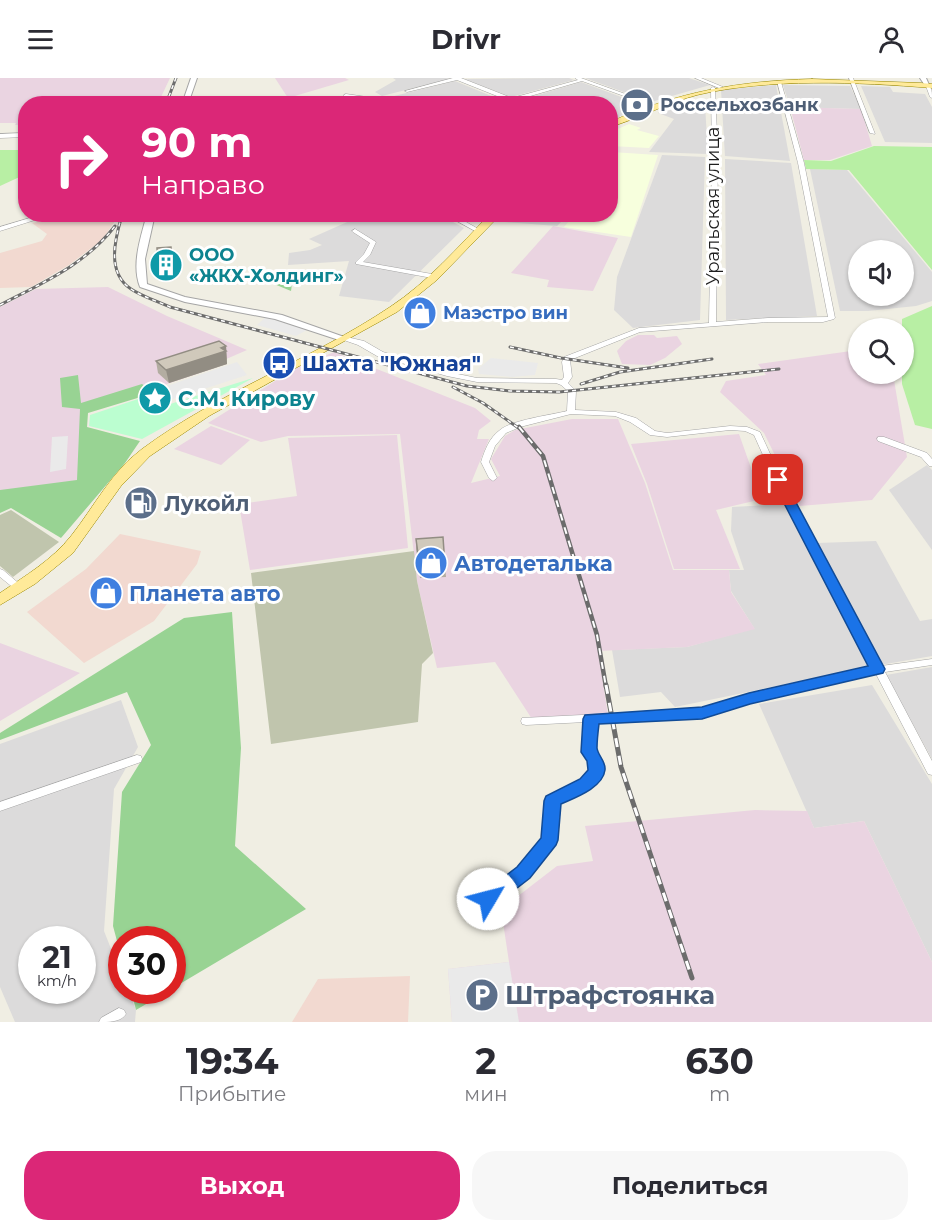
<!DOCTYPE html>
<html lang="ru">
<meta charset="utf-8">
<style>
:root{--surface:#fff;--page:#f7f7f7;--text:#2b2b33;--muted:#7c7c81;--accent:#db2777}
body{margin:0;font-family:Montserrat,sans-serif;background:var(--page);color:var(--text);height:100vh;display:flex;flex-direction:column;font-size:22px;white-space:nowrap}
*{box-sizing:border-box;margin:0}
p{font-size:20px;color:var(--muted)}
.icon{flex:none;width:33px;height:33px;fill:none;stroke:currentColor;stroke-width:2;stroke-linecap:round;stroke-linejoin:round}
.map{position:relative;height:944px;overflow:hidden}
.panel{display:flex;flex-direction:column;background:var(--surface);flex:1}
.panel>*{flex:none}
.hud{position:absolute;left:18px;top:18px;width:600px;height:126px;border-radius:24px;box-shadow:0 2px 4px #0004;background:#db2777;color:#fff;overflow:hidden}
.buttons{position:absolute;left:848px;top:162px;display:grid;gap:12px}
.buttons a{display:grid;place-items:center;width:66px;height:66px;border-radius:50%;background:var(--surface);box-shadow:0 2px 4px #0004;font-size:30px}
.speed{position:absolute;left:18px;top:848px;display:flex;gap:12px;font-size:30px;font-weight:700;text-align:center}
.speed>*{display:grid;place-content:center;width:78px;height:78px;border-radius:50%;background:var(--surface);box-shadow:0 2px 4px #0004;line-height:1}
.speed small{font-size:15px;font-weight:400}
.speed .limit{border:9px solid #d22;background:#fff;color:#111}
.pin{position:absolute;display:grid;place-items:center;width:51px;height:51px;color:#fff;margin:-26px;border-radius:12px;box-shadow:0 3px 9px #0006}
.me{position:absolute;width:66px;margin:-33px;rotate:53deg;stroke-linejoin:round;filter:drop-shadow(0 0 4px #0008)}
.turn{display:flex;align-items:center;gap:21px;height:126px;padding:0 24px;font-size:27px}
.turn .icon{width:78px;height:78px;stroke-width:2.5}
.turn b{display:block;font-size:42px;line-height:51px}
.eta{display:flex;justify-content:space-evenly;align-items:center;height:102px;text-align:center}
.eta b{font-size:36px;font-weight:700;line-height:42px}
.cta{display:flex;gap:12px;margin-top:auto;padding:12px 24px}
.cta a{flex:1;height:69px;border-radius:24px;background:var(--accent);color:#fff;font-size:24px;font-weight:700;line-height:69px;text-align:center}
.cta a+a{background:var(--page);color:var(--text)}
header{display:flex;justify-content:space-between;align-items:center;height:78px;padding:0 24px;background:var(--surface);font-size:27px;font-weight:700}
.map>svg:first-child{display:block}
.residential{fill:#dcdbdb;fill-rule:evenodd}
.commercial{fill:#f2d9d0}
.industrial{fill:#ead4e1}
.education{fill:#f7ffdd}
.construction{fill:#c0c5ad}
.grass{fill:#b8efa4}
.forest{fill:#98d393}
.park{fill:#bbfed0}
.parking{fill:#eaeaea}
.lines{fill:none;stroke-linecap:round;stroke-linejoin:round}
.minor-casing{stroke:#a5a5a5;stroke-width:1}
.tertiary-casing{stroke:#a5a5a5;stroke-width:2}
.primary-casing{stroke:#988700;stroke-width:1}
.minor{fill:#fff;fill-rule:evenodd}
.tertiary{fill:#fff;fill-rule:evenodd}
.primary{fill:#ffea99;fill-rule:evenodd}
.rail-far2-casing{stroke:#6c6c6c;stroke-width:3}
.rail-far1-casing{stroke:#6c6c6c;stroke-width:4.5}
.rail-casing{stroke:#6c6c6c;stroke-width:5}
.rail-far2{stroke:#fff;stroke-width:1.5;stroke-dasharray:4;stroke-linecap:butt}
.rail-far1{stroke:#fff;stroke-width:2;stroke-dasharray:7;stroke-linecap:butt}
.rail{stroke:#fff;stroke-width:3;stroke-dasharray:9;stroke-linecap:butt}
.wall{fill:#b3ada1}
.shaded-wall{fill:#928d83}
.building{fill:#d0c9bb;stroke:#928d83;stroke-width:1.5}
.route{fill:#1a73e8;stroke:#114b97;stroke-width:1.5}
.labels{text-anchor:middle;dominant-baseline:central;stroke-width:6;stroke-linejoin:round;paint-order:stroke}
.far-service-label{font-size:18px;font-weight:bold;fill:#4e5e75;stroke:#fff;text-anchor:start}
.far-street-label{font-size:18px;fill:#1e1e1e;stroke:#fff}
.far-culture-label{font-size:18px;font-weight:bold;fill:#0d838f;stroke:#fff;text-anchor:start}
.far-shop-label{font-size:18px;font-weight:bold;fill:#366cbe;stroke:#fff;text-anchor:start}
.transit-label{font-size:21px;font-weight:bold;fill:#164399;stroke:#fff;text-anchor:start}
.culture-label{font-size:21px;font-weight:bold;fill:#0d838f;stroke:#fff;text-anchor:start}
.service-label{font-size:21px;font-weight:bold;fill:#4e5e75;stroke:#fff;text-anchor:start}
.shop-label{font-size:21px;font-weight:bold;fill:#366cbe;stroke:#fff;text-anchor:start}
.near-service-label{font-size:26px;font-weight:bold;fill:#4e5e75;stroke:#fff;text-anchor:start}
</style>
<header><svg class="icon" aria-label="menu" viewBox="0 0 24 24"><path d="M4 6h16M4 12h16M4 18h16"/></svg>Drivr<svg class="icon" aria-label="person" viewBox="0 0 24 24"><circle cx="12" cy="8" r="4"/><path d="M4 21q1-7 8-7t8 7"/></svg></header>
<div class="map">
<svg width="932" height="944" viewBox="0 0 932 944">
<rect width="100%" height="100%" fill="#f0eee3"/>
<g class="residential">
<polygon points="393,0 447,0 449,1 382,18 375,14 396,2"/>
<polygon points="569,0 574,2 511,19 464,1"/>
<polygon points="585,0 689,0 710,7 651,24"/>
<polygon points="455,3 501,22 486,26 386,26 378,22"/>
<polygon points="581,4 643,27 611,43 610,26 530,26 521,22"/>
<polygon points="776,7 790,83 725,78 721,12"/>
<polygon points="783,7 850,8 861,31 790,29"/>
<polygon points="861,8 890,9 893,14 925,16 932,29 932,65 885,64"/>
<polygon points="687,22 705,27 708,76 649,74 674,41 658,35 663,29"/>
<polygon points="662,77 705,79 700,242 633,250 614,232 617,199"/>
<polygon points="725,81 791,85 817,238 726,242"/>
<path d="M810 91 847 92 932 194V223L916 228 868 233H840ZM858 172H903V218H858Z"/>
<polygon points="363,137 440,137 464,150 389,224 339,218 349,183 288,187 289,175 310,172 322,167 309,161"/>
<polygon points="511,137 511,136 568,137 557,148 505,144"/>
<polygon points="927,387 932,392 932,472 889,412"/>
<polygon points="786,426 869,589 675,629 661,614 620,619 612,572 687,569 754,550 731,513 729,492 744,492 731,453 732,429"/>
<polygon points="876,463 920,543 932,541 932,578 880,587 817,465"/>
<polygon points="932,589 932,681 886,597"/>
<polygon points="872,607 932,706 932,884 864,743 814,750 759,626"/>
<path d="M121 622 138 669 114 711 104 853 121 896 122 912H128L136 932 135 944H15L0 909V666ZM32 861H82V912H32Z"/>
</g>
<g class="commercial">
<polygon points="79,137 112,137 115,143 102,162 69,187 31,209 0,210 0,175 42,163 47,156 32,145"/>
<polygon points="120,456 201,473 197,486 154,543 84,585 27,534 86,491"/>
<polygon points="410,898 408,944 292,944 318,901"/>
</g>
<g class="industrial">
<polygon points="0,0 170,0 161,19 165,20 163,25 26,26 25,47 15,47 16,45 0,45"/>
<polygon points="275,0 345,0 349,2 288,20"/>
<polygon points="790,29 861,31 872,68 830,82 804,82"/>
<polygon points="553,148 618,160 593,213 547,209 549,202 511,195"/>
<polygon points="108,209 167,238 247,272 224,282 227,286 87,333 88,408 0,420 0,229 36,211"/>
<polygon points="638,257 654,257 657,260 677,258 682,266 665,280 650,287 622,286 617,273 626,263"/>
<polygon points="858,272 858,296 893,296 907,379 872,422 800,428 764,355 720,314 726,303 766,297 758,286"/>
<polygon points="334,274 475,330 491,343 479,352 477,361 489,361 471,405 500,398 491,381 505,358 515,352 572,341 618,341 645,405 673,492 729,492 731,514 755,551 687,569 598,573 608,637 532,641 495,584 437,590 417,503 400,356 288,358 261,364 208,345 296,290"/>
<polygon points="211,348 250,362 221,387 174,371"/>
<polygon points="739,356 762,421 716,432 740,491 674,491 647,406 631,366"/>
<polygon points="397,357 408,470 250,492 239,426 297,418 288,360"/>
<polygon points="0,565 80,595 0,643"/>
<polygon points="755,732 807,733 814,750 864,743 932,884 932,944 452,944 448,891 509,884 501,831 557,788 593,783 585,748"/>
</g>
<g class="education">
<polygon points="629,46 641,50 637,52 659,58 649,70 611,68 611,54"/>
<polygon points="611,74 658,77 631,159 564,149 574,137 610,136"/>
</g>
<g class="construction">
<polygon points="11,432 59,464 13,499 0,488 0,437"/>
<polygon points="414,473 417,503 433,575 422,586 418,644 271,666 251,495"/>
</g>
<g class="grass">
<polygon points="874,68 932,69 932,192 849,92 806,91 804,82 831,83"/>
<polygon points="0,72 25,72 26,96 0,108"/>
<polygon points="932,228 932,351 915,347 902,306 902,241"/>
</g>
<g class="forest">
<polygon points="282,195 293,199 291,213 257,199"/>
<polygon points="78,297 81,325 142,306 154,315 88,335 87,349 140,363 125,385 61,460 11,430 0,435 0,412 77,402 80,331 62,329 60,300"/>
<polygon points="232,534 241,670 235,768 306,831 173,910 172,861 122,861 121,878 113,848 122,714 151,667 127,614 0,662 0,655 184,540"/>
<polygon points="131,912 170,912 136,932"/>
</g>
<polygon class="park" points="253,300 142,361 89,348 90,337 156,315 167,327"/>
<g class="parking">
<polygon points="266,239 307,252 296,258 257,247"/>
<polygon points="491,280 538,285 535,297 512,299 479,296 478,291"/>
<polygon points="237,284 247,297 170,322 158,311"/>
<polygon points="68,358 66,391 50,394 52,359"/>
<polygon points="509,884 519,944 452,944 448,891"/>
</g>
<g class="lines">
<g class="minor-casing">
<g id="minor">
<polygon points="453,0 461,0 512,20 578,2 575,0 581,0 656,27 652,28 582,3 503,26 494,26 507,22 457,2 407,14 405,13"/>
<polygon points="695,0 701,0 723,9 719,10"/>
<polygon points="849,0 853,0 875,56 870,55"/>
<path d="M777 3 781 4 804 85 835 240 834 241 823 244H768L640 254 570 282 572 299 568 305 576 313 575 332 616 334 636 340 655 353 667 355 730 348 747 349 760 354 784 406 881 588 932 581V587L885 594 932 683V697L928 696 876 596 750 623 702 639 596 644C596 652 593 664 595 672 596 679 604 685 602 693 601 707 568 720 557 725L555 762 553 765 528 798 492 825 488 826 484 825 482 821 484 817 520 792 543 761 546 723 548 720 582 703 591 693 590 683 584 674 586 644 526 647 522 646 521 643 522 640 702 631 749 616 872 590 776 406 754 357 745 353 730 352 667 359 650 357 630 344 615 338 571 336 520 349 506 355 495 368 489 384 497 400 493 403 489 400 481 384C485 372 489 360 500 352 512 342 551 337 567 333L568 313 561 307 556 305 477 304 447 298 377 278 358 267 338 260 342 258 364 263 383 274 448 294 477 300 556 301 562 302 564 299 562 284 564 279 639 250 709 245 712 79 711 10 713 9 715 10 718 79 716 244 768 240 828 239 798 85Z"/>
<path d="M928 7C932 9 932 16 932 20L930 19 926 8Z"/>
<path d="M346 16 367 19 381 26C371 26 355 20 344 18V17Z"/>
<polygon points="26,55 26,59 0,60 0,56"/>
<polygon points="43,136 54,136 0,153 0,149"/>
<polygon points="444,136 452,136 482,153 477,154"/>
<polygon points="355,151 376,164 370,177 363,184 432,196 435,198 432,200 356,186 356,184 364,176 370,165 353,154 352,153"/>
<polygon points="878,359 884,359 927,375 932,381 932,388 929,388 921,379 878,363 877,361"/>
<polygon points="0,491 3,492 22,508 24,510 22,512 16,512 0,499"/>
<polygon points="137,677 141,678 142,681 141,684 0,733 0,724"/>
<path d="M119 930 124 932 126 936C121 944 109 944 99 944L101 940Z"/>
</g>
</g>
<g class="tertiary-casing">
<g id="tertiary">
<polygon points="191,0 197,0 188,26 182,26"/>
<polygon points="920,0 926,0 930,9 926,9"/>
<path d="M147 136H155L145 181 147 206 185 219 282 237 347 260 342 263 275 241 185 224 140 209C131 186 141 159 147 136Z"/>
</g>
</g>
<g class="primary-casing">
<g id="primary">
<path d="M812 1 921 5 932 6V10C858 4 769 0 697 17 667 25 640 40 610 49V44C678 14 738 3 812 1Z"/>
<path d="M490 136H501L437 202 397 234 209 338 150 378 121 408 73 475 35 506 0 527V515C25 498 52 482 71 458 94 429 111 394 142 371 219 314 311 282 390 229 428 204 458 169 490 136Z"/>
</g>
</g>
<use href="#minor" class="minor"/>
<use href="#tertiary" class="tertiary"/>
<use href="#primary" class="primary"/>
<g class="rail-far2-casing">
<g id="rail-far2">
<polyline points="166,26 176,0"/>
<path d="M122 137C115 161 106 194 131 211 143 219 157 223 170 229L467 308 510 313 559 314 779 291"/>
<path d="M0 227C42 205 85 187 115 148"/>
<polyline points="510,269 561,280 628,290"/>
<polyline points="581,306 620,294 712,281"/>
<polyline points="453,309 483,325 520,351"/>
</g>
</g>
<g class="rail-far1-casing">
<polyline id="rail-far1" points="519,349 543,378 597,557 606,609"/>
</g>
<g class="rail-casing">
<polyline id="rail" points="606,607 621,689 692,900"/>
</g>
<use href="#rail-far2" class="rail-far2"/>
<use href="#rail-far1" class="rail-far1"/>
<use href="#rail" class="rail"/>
</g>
<g class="wall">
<polygon points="226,268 227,286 169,305 158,295 156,283"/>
<polygon points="416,461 445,488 446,499 420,500 416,471"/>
</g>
<g class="shaded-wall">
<polygon points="171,169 174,196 160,197 158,188"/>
<polygon points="226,268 227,286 169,305 166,292"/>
</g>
<g class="building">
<polygon points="171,169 173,187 158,188 157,170"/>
<polygon points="219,263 226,268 221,270 226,273 166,292 156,283"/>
<polygon points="443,459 445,488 420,490 416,461"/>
</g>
<path class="route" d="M778 398 784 402 885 591 883 595 750 626 702 641 599 646C598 654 597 663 597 670 598 678 606 683 605 692 603 710 574 720 561 726L558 762 556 767 530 800 495 827 488 829 482 827 479 821 482 816 517 789 541 760 544 723 546 718 580 701 588 692 587 683 581 674 583 641 585 637 702 629 749 615 868 588 772 402Z"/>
<defs>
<g id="bank-disc" transform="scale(1.725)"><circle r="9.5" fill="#5c6f8a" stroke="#fff"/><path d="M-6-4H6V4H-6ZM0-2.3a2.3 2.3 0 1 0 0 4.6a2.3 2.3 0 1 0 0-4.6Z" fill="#fff"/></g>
<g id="building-disc" transform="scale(1.725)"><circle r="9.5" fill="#0f9aa8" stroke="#fff"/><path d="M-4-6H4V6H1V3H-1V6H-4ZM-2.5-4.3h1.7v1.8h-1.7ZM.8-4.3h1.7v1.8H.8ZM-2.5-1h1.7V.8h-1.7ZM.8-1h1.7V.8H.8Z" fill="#fff"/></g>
<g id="shop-disc" transform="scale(1.725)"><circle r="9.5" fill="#3f7fe0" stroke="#fff"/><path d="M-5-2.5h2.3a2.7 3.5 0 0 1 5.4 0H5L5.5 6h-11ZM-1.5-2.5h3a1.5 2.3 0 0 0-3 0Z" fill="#fff"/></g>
<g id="bus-disc" transform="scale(1.725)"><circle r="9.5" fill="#1a4fb4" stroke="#fff"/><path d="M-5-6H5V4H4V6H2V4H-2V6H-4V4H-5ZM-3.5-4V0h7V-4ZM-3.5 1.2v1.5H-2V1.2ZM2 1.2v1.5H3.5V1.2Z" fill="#fff"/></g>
<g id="sight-disc" transform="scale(1.725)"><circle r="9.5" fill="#0f9aa8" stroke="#fff"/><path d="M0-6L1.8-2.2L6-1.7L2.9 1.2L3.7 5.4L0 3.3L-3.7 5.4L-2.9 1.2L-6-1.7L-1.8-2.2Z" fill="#fff"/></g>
<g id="fuel-disc" transform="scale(1.725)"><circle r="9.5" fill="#5c6f8a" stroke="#fff"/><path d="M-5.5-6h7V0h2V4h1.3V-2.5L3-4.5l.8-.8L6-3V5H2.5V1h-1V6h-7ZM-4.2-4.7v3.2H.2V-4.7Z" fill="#fff"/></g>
<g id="parking-disc" transform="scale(1.725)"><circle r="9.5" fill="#5c6f8a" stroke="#fff"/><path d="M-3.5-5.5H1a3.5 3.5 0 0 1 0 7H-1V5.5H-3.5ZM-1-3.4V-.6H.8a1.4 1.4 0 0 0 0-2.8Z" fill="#fff"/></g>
</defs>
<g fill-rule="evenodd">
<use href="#bank-disc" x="637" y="27"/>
<use href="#building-disc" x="166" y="187"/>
<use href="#shop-disc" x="420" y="235"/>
<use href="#bus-disc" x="279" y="285"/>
<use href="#sight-disc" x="155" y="320"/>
<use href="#fuel-disc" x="141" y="425"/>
<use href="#shop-disc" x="431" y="485"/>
<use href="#shop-disc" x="106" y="515"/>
<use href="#parking-disc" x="482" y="917"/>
</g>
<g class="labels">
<g class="far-service-label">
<text x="660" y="27">Россельхозбанк</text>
</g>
<g class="far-street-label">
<text transform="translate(713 128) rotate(-90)">Уральская улица</text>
</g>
<g class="far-culture-label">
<text x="189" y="177">ООО<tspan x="189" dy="21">«ЖКХ-Холдинг»</tspan></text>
</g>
<g class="far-shop-label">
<text x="443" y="235">Маэстро вин</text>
</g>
<g class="transit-label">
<text x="302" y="285">Шахта "Южная"</text>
</g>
<g class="culture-label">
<text x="178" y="320">С.М. Кирову</text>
</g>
<g class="service-label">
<text x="164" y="425">Лукойл</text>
</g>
<g class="shop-label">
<text x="454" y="485">Автодеталька</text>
<text x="129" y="515">Планета авто</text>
</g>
<g class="near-service-label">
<text x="505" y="917">Штрафстоянка</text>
</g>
</g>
</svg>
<div class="buttons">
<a><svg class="icon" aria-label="sound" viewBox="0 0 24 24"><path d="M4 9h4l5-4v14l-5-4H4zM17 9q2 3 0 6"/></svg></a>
<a><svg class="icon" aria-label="search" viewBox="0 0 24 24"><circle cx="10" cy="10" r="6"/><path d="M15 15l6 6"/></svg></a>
</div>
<div class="speed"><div>21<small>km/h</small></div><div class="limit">30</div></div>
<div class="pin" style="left:778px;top:402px;background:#d93025"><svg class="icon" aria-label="arrive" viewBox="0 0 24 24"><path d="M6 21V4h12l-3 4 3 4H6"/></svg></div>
<svg class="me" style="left:488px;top:821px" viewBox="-20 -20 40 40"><circle r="19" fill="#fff"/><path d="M0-13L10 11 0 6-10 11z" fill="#1a73e8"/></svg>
<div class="hud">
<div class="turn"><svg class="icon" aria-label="right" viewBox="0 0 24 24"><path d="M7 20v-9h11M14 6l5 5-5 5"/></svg><div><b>90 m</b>Направо</div></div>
</div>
</div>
<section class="panel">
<div class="eta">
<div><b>19:34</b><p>Прибытие</p></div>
<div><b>2</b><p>мин</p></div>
<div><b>630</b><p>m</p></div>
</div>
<div class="cta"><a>Выход</a><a>Поделиться</a></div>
</section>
